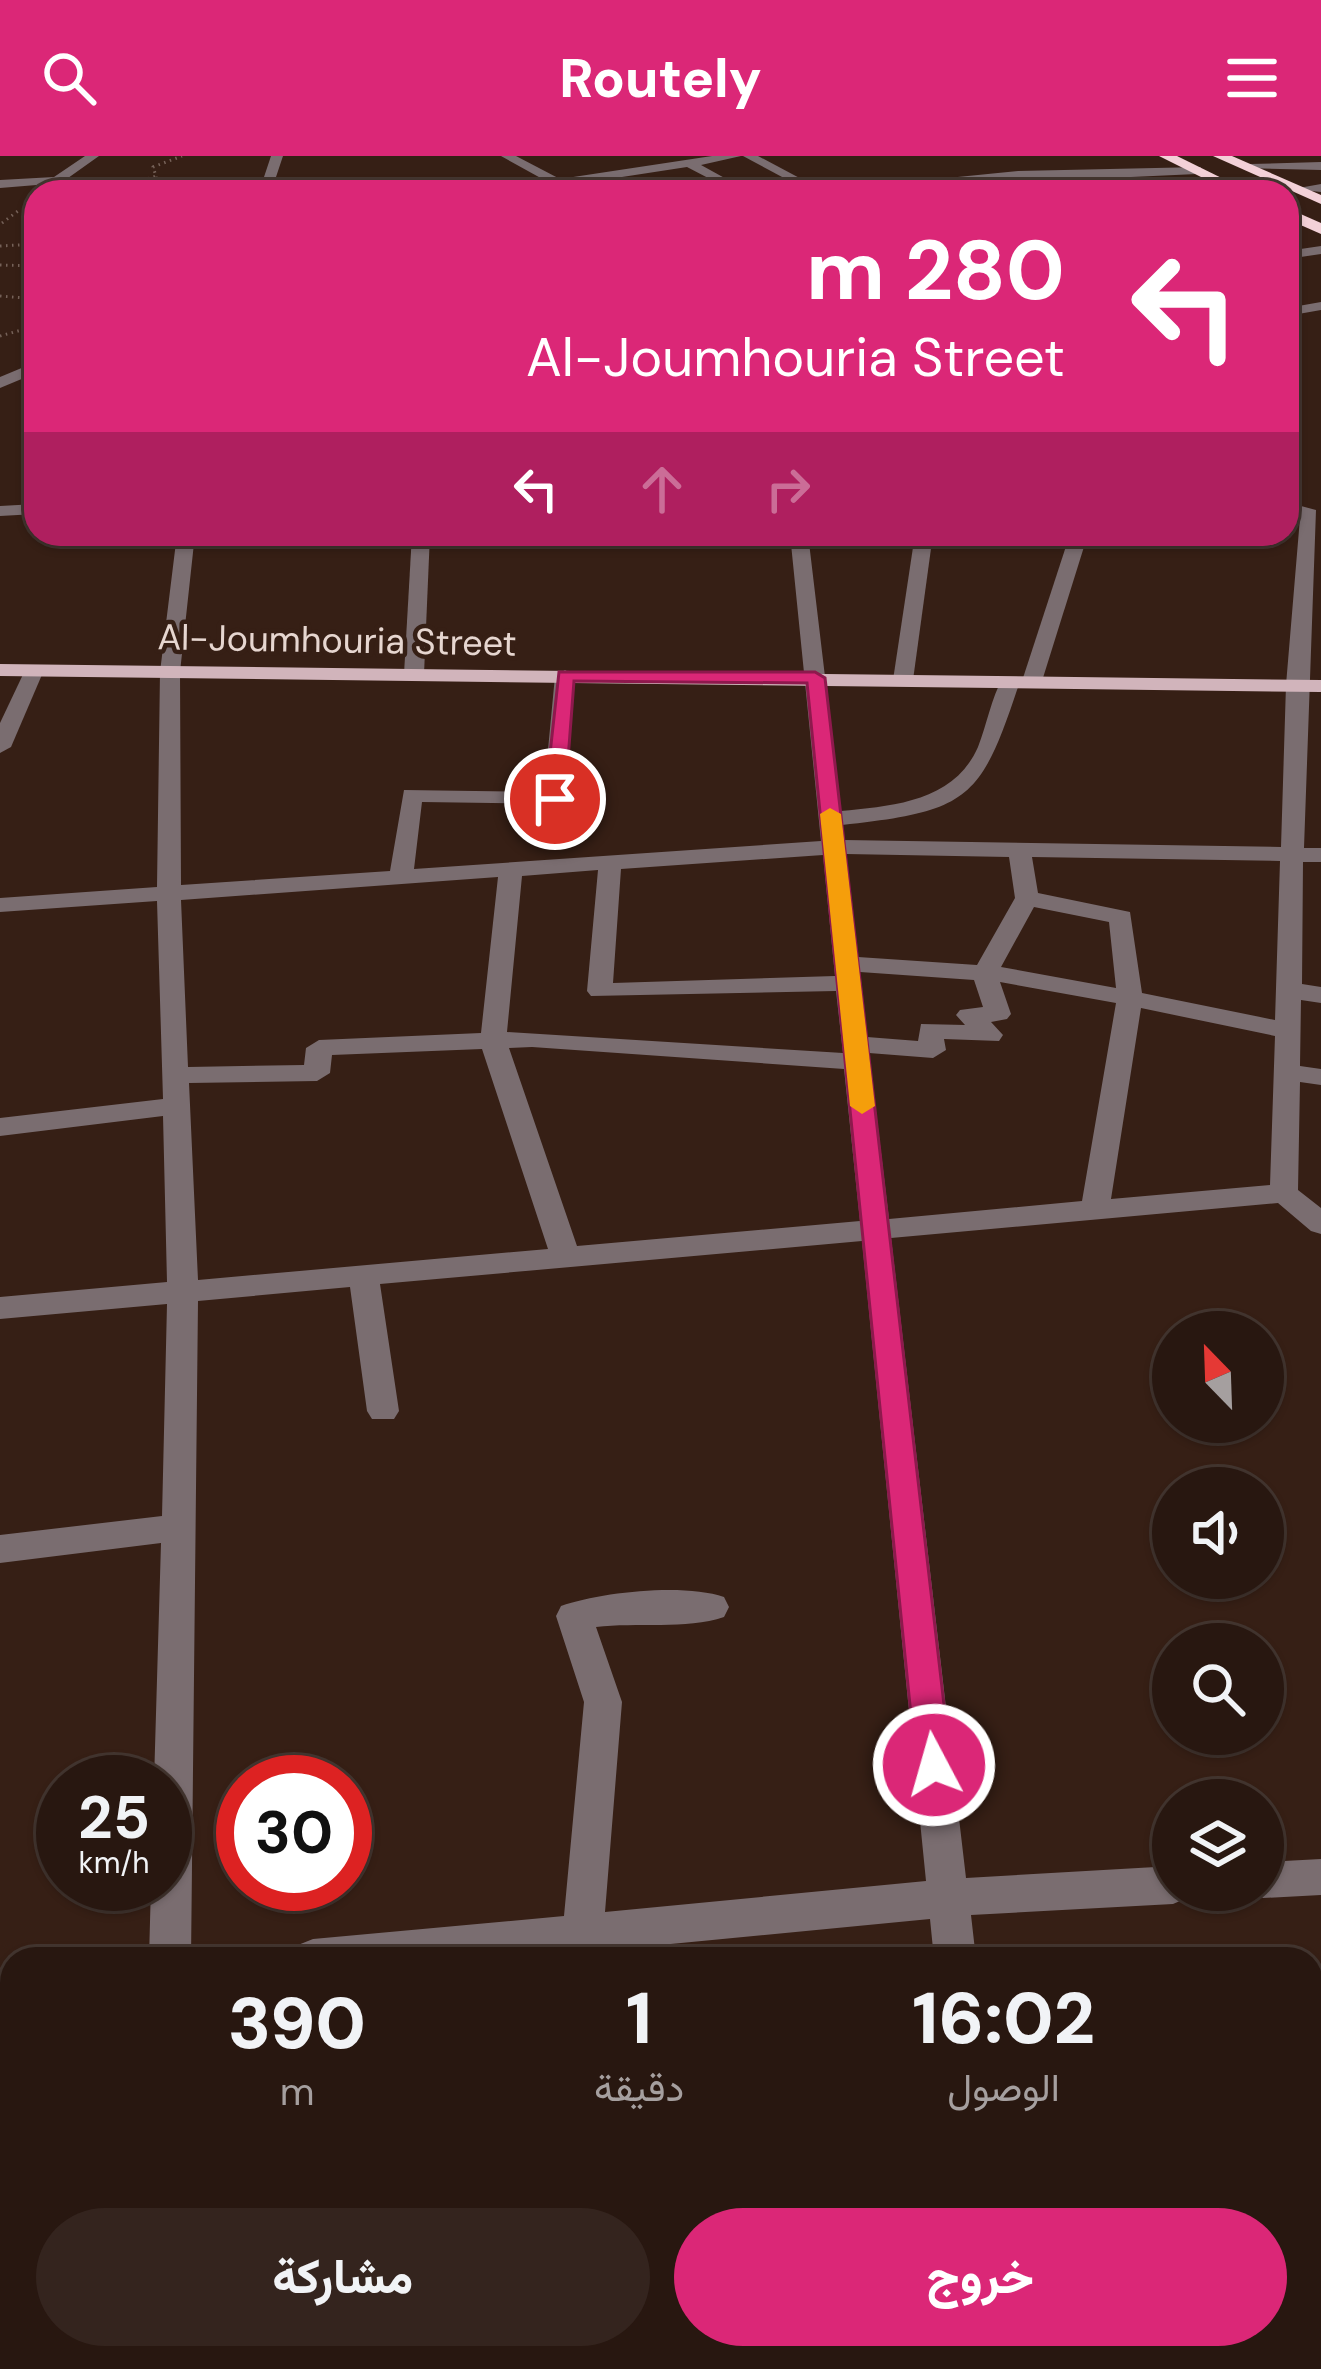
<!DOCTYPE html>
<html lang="ar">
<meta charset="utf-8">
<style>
:root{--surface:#281710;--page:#34241e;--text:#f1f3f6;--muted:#a59f9f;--line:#443630;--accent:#db2777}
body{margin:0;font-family:"DM Sans",Vazirmatn,sans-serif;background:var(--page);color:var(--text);direction:rtl;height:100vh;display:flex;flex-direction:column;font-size:45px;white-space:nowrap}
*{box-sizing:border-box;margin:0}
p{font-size:39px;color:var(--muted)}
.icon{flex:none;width:66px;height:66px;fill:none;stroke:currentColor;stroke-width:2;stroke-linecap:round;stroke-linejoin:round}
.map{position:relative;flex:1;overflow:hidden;direction:ltr}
.drawer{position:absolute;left:0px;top:1791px;width:1323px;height:423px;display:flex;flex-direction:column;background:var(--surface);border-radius:36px 36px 0 0;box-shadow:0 3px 9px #0004,0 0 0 3px var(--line);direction:rtl}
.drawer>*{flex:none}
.guide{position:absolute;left:24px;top:24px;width:1275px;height:366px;border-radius:36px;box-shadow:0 3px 9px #0004,0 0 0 3px var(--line);direction:rtl;background:#db2777;color:#fff;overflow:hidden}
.needle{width:78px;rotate:337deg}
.buttons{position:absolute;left:1152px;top:1155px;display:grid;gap:24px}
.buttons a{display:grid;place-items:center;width:132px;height:132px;border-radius:50%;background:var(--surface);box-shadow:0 3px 9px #0004,0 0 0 3px var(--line);font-size:60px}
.speed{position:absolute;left:36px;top:1599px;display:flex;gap:24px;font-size:60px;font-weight:700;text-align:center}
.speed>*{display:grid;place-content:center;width:156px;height:156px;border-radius:50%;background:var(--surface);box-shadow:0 3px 9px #0004,0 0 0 3px var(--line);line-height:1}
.speed small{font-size:30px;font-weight:400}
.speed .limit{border:18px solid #d22;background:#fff;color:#111}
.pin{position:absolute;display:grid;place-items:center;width:102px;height:102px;color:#fff;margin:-51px;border:6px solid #fff;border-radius:50%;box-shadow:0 3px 12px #0007}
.me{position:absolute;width:132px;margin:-66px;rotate:354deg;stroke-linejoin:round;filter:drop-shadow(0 0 9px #0008)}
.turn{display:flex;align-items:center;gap:42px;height:252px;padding:0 36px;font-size:54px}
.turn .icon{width:156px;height:156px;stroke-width:2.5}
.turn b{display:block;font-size:84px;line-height:102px}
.lanes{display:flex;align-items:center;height:114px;padding:0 36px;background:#0003;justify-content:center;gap:60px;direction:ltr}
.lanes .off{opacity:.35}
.eta{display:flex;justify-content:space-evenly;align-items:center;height:204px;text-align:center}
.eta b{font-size:72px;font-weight:800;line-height:84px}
.cta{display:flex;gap:24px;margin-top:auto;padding:24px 36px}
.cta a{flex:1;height:138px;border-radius:72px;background:var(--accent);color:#fff;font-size:48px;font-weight:800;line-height:138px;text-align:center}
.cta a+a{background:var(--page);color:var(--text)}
header{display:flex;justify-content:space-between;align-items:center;height:156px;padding:0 36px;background:var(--accent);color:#fff;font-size:54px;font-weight:800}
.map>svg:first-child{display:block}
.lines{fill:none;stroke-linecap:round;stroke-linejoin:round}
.path{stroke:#766259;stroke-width:3;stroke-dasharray:1.5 4.5;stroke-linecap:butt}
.minor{fill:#7a6d70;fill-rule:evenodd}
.major{fill:#d1b4bb;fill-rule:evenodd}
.highway{fill:#f3d1d8;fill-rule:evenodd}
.route{fill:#db2777;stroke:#8e194d;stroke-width:3}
.slow{fill:#f59e0b}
.labels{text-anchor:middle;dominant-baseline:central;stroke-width:9;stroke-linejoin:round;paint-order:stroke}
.far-street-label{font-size:36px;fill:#e6d6d0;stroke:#361f15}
</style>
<header><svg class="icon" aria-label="menu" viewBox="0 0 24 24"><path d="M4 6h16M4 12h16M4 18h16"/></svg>Routely<svg class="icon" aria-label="search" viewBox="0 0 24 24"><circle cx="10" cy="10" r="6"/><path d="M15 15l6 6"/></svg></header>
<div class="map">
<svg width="1321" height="2213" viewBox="0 0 1321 2213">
<rect width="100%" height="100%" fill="#361f15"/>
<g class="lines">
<g class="path">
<polyline points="108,36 156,20 153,11 182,0"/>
<polyline points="149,36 157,30 156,20"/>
<polyline points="2,67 18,55"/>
<polyline points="0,90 36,88"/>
<polyline points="0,109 36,110"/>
<polyline points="0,140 36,143"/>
<polyline points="0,180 36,170"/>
</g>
<g class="minor">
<polygon points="85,0 99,0 61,27 0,32 0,24 54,21"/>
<polygon points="271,0 283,0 271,36 259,36"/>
<polygon points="501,0 516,0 560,23 712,0 741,0 701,9 750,36 735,36 687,11 570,29 581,36 566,36"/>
<polygon points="743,0 758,0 807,26 797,29"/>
<polygon points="1321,6 1321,14 1244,12 1250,8"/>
<polygon points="1201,11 1197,18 807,36 1018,15"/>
<polygon points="1321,28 1321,36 1293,33"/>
<polygon points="1305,61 1309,68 1287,74 1287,66"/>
<polygon points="1321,90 1321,98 1287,103 1287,95"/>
<polygon points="1321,146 1321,154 1287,160 1287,152"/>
<polygon points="36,206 36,217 0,232 0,221"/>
<polygon points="36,348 36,358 0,360 0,350"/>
<path d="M1301 350 1316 354 1304 692H1321V706H1303L1302 828 1321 831V847L1301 844 1300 910 1321 913V929L1300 926 1298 1034 1321 1052V1078L1311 1075 1278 1047 891 1082 966 1722 1173 1710V1734H1191L1187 1742 1173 1748 971 1759 976 1803H934L930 1763 515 1803H292L298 1789 313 1783 564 1760 584 1546 556 1460 561 1450C601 1436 684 1427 724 1441L729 1451 724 1461C686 1474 636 1466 596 1471L622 1546 605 1756 926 1725 862 1085 380 1128 399 1255 394 1263H372L367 1255 350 1131 198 1145 191 1803H149L151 1728H165V1626H154L161 1387 0 1407V1379L162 1360 167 1148 0 1163V1141L167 1126 163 960 0 980V962L163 943 157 745 0 756V742L157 731 160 516 177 378H195L180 516 181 729 390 715 404 634 544 636 555 520 565 514 575 520 563 648 422 646 414 713 821 685 790 378H808L841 655C892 650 954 646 978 591 987 568 991 543 1003 521L1020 525C981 644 970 655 842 669L844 684 1281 691 1286 529ZM846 698 1009 701 1015 742 977 809 858 801ZM823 699 835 820 613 827 621 713ZM1032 701 1280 705 1275 864 1142 837 1130 756 1038 737ZM598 714 587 835 591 840 836 835 843 897 507 876 522 720ZM498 721 481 877 319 884 306 892 304 909 188 911 181 744ZM1034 751 1109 766 1116 832 1001 811ZM860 816 974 824 983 851 960 854 956 859 965 869 921 868 918 885 867 881ZM1000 826 1116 847 1082 1045 889 1063 869 897 933 902 946 894 944 883 999 885 1003 879 991 866 1007 863 1011 858ZM1141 852 1275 880 1270 1029 1111 1043ZM532 891 844 913 860 1065 577 1090 509 892ZM482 893 548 1093 198 1124 189 927 317 925 330 917 332 899Z"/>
<polygon points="412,378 430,378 424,518 414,524 404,518"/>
<polygon points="915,378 933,378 913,524 903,530 893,524"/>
<polygon points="1070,378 1088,378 1042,525 1025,529 1022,525"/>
<polygon points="27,510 44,514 11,591 0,597 0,567"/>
<polygon points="1321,1703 1321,1739 1263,1742 1247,1734 1263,1734 1263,1706"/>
<polygon points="12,1816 12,1856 0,1858 0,1818"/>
<polygon points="1321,2181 1321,2213 1236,2213 1240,2202 1311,2202 1311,2182"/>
<polygon points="151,2202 199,2202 200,2213 152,2213"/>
</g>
<polygon class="major" points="0,508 1321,524 1321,536 0,520"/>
<g class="highway">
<polygon points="1159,0 1177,0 1250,36 1231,36"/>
<polygon points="1213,0 1232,0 1321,39 1321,48"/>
<polygon points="1287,52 1321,67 1321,78 1287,63"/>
</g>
</g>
<polygon class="route" points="559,516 815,516 825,522 951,1609 946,1619 934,1624 922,1619 916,1609 807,527 574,525 565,643 555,649 545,643"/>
<polygon class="slow" points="830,652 841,658 875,950 862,958 850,950 820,658"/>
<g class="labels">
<g class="far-street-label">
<text transform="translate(337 484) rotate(1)">Al-Joumhouria Street</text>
</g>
</g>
</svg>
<div class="buttons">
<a><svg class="needle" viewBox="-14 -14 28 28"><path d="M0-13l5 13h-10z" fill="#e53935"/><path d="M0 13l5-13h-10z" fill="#a59f9f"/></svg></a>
<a><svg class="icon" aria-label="sound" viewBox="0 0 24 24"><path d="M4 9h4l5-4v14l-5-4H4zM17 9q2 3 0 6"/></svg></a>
<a><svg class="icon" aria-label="search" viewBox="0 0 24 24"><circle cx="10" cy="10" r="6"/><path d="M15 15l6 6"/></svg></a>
<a><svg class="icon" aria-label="layers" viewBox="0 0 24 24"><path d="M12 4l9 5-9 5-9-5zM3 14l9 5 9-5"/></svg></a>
</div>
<div class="speed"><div>25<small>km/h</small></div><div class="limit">30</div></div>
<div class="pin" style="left:555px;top:643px;background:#d93025"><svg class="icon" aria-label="arrive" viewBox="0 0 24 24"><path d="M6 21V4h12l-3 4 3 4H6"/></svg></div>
<svg class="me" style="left:934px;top:1609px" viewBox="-20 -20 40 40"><circle r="17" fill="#db2777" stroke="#fff" stroke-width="3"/><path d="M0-11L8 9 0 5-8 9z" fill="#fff"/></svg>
<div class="guide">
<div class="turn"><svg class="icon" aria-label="left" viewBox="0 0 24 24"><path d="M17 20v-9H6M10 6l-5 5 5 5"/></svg><div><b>280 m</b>Al-Joumhouria Street</div></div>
<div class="lanes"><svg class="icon" aria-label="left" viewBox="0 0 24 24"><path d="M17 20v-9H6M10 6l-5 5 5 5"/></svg><svg class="icon off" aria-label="ahead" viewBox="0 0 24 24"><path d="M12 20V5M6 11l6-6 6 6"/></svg><svg class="icon off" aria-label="right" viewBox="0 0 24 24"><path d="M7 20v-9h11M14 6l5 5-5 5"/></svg></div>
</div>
<section class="drawer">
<div class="eta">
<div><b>16:02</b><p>الوصول</p></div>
<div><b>1</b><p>دقيقة</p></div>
<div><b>390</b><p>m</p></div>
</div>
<div class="cta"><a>خروج</a><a>مشاركة</a></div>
</section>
</div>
